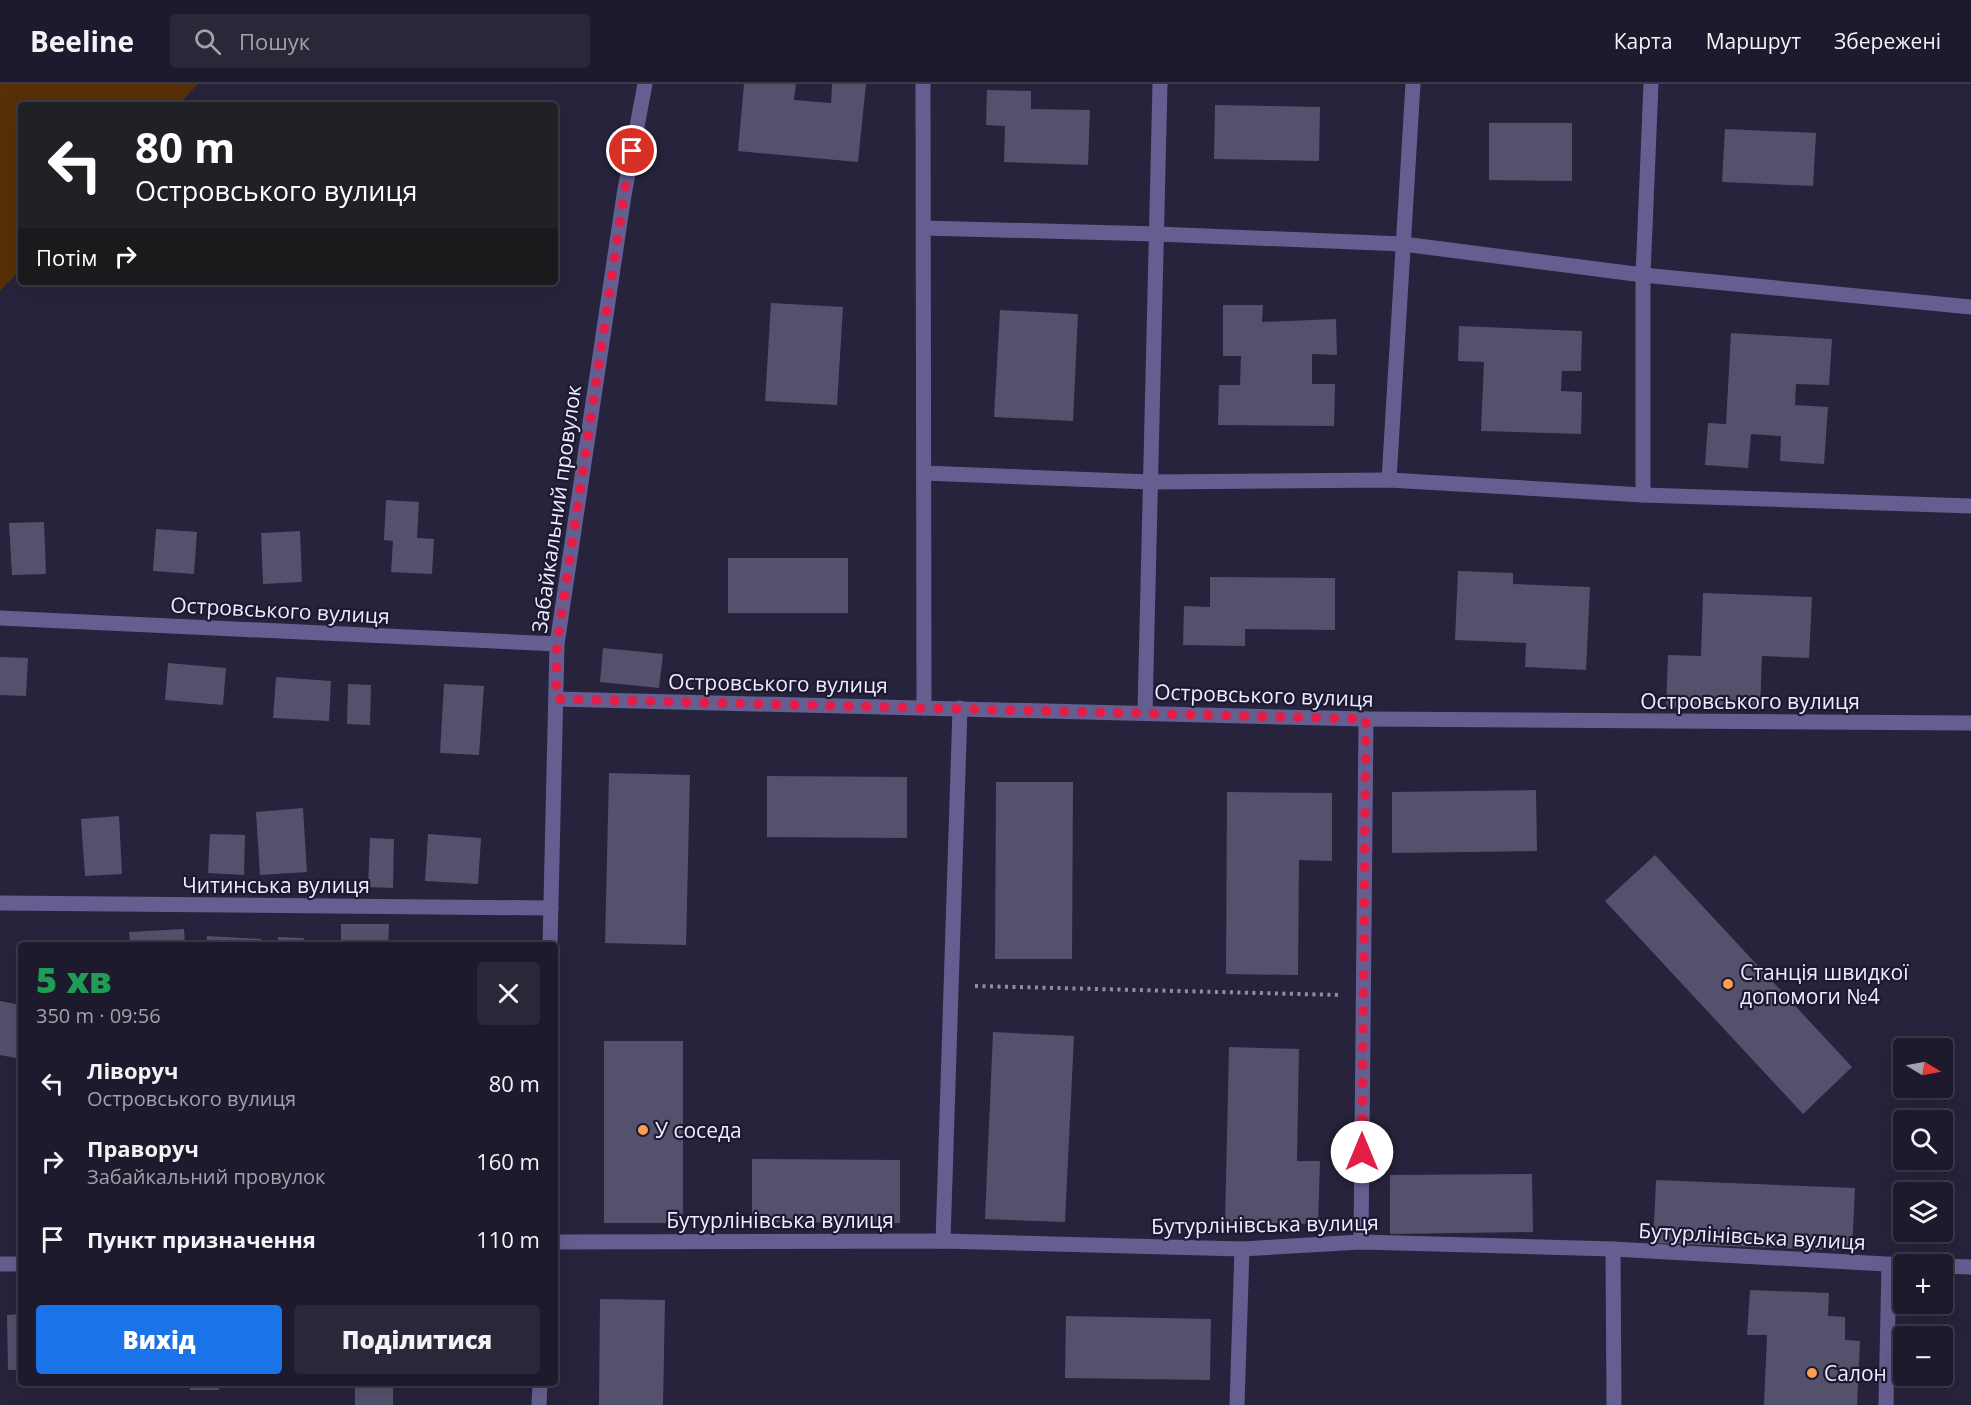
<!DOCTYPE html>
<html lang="uk">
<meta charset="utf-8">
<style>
:root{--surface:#1d1a2d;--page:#2a2739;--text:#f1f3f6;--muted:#a0a1aa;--line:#3b3849;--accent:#1a73e8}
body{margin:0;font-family:"Open Sans",sans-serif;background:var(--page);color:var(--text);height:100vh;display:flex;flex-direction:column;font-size:22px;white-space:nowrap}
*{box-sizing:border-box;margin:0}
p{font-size:20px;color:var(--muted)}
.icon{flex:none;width:33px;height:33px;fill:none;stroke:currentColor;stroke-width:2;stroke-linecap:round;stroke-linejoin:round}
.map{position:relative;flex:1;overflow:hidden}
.drawer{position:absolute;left:18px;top:858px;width:540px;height:444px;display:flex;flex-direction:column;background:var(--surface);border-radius:6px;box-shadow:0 6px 24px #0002,0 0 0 2px var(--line)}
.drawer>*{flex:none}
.banner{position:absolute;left:18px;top:18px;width:540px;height:183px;border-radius:6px;box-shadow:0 6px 24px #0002,0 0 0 2px var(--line);background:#202124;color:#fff;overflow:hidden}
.needle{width:39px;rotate:100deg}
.controls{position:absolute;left:1893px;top:954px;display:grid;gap:12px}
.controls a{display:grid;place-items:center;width:60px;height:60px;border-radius:6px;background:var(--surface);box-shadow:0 6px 24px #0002,0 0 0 2px var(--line);font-size:30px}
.pin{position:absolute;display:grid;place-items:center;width:51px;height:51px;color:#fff;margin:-26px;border:3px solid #fff;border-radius:50%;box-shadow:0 2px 6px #0007}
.me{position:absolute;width:66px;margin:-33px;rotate:0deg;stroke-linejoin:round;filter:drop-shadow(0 0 4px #0008)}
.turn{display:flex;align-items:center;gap:21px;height:126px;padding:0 18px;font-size:27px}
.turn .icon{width:78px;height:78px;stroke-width:2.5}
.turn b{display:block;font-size:42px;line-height:51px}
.then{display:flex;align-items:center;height:57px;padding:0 18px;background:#0003;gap:12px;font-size:22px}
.round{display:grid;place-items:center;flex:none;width:63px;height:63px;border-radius:6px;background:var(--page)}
.headline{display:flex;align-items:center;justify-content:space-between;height:102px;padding:0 18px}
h1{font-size:36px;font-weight:800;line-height:45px;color:#1e9e55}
.button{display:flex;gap:12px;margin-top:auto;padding:12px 18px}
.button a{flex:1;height:69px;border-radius:6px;background:var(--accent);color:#fff;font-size:24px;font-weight:800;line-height:69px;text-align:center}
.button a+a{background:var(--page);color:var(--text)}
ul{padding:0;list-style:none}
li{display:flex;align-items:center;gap:18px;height:78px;padding:0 18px}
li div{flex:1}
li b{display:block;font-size:22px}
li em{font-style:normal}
header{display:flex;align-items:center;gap:36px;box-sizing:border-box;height:84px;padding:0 30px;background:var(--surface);border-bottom:2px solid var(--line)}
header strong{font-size:28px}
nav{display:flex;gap:33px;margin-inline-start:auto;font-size:21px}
.search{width:420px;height:54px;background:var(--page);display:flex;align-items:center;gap:15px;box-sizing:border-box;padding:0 21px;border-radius:6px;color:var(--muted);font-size:22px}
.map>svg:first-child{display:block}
.green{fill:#583007}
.building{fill:#54516d}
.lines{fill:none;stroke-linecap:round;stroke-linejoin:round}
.path{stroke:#908ea3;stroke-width:4;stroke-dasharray:3 4.5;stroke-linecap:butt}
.lane{stroke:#655f91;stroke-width:15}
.street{stroke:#655f91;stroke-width:15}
.route{stroke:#e11d48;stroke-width:10;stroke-dasharray:0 18}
.poi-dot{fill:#fa9f4f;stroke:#1d1932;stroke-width:2}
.labels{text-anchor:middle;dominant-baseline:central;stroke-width:4.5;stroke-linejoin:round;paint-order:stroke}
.street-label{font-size:21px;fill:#eeedfe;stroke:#1d1932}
.poi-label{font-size:21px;fill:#eeedfe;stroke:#1d1932;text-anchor:start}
</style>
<header>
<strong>Beeline</strong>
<div class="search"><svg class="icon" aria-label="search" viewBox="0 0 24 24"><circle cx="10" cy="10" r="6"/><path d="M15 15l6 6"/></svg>Пошук</div>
<nav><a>Карта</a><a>Маршрут</a><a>Збережені</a></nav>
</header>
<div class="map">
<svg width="1971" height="1321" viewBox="0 0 1971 1321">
<rect width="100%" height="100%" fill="#27233c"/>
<polygon class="green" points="0,0 198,0 178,21 21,21 21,185 0,207"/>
<g class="building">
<polygon points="744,0 796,0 794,16 831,19 832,0 866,0 858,78 738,67"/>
<polygon points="987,6 1031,7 1031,25 1090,26 1088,81 1004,78 1005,42 986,41"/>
<polygon points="1215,21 1320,23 1319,77 1214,75"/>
<polygon points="1489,39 1572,39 1572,97 1489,96"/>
<polygon points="1725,45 1816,49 1813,102 1722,98"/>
<polygon points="771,219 843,223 837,321 765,317"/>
<polygon points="1223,221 1263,221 1262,238 1336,235 1337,271 1312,270 1312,300 1335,300 1334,342 1218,341 1219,301 1240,301 1241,272 1223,272"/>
<polygon points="1000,226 1078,230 1073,337 994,333"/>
<polygon points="1459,242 1582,247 1581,287 1562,287 1561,307 1582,308 1581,350 1481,347 1484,278 1458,277"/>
<polygon points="1731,249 1832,255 1829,301 1796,300 1795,321 1828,323 1824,380 1780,377 1781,352 1751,350 1748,384 1705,381 1708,339 1726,340"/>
<polygon points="386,416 419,418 417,454 434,455 432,490 391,488 393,457 384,456"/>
<polygon points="44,438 46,490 12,491 9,439"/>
<polygon points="156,445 197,448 194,490 153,487"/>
<polygon points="300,447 302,498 263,500 261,449"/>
<rect x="728" y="474" width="120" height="55"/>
<polygon points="1458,487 1513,489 1513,500 1590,503 1586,586 1525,583 1526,559 1455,556"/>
<polygon points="1210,493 1335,494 1335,546 1245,545 1245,562 1183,561 1184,522 1210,523"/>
<polygon points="1703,509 1812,513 1809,574 1762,572 1760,626 1666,623 1668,571 1701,572"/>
<polygon points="603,564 663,570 659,604 600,598"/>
<polygon points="0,573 28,574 26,612 0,611"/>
<polygon points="168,579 226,584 223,621 165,616"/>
<polygon points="276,593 331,597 329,637 273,634"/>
<polygon points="348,600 371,601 370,641 347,640"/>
<polygon points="444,600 484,602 479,671 440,669"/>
<polygon points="609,689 690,691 686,861 605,859"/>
<polygon points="767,692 907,693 907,754 767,753"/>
<polygon points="996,698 1073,698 1072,875 995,875"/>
<polygon points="1536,706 1537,767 1392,769 1392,708"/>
<polygon points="1227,708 1332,709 1332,777 1299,776 1298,891 1226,890"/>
<polygon points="303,724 307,788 260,791 256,728"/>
<polygon points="119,732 122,790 85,792 81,735"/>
<polygon points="210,750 245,751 244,791 208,789"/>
<polygon points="428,750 481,754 478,800 425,797"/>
<polygon points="370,754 394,755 393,804 368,803"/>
<polygon points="1655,771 1852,983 1803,1030 1605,817"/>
<polygon points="341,840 389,840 388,861 341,861"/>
<polygon points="184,845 185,861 130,861 129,848"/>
<polygon points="207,852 261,855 261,861 206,861"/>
<polygon points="278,853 304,854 303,861 278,861"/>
<polygon points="0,917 21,921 21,975 0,971"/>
<polygon points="993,948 1074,952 1065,1138 985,1135"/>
<rect x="604" y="957" width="79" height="182"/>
<polygon points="1229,963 1299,965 1297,1077 1320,1077 1318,1140 1225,1138"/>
<polygon points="752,1075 900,1076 900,1139 752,1138"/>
<polygon points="1532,1090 1533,1148 1390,1150 1390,1091"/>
<polygon points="1656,1096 1855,1104 1852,1167 1653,1159"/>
<polygon points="1750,1206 1829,1209 1828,1232 1845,1233 1845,1256 1860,1257 1857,1321 1764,1321 1767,1251 1747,1251"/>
<polygon points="600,1215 665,1216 663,1321 599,1321"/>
<polygon points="21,1230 21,1286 8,1286 7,1231"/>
<polygon points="1066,1232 1211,1235 1210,1296 1065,1294"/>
<rect x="190" y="1299" width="29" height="7"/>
<rect x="355" y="1299" width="38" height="22"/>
</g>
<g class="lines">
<polyline class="path" points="975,902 1340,911"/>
<g class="lane">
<polyline points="923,0 924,624"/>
<polyline points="924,144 1157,150 1403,160 1643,191 1971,223"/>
<polyline points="924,389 1150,398 1389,396 1643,411 1971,422"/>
<polyline points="1389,396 1413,0"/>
<polyline points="1643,411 1643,191 1651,0"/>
<polyline points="1145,628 1160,0"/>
<polyline points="1613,1165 1614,1321"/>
<polyline points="1237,1321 1242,1165"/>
<polyline points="1886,1321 1889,1181"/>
</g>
<g class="street">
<polyline points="0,534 557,560"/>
<polyline points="556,615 1366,635 1971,639"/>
<polyline points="0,819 551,824"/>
<polyline points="550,861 557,560 624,111 645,0"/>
<polyline points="943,1157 960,624"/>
<polyline points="555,1158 943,1157 1242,1165 1361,1158 1613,1165 1904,1181"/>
<polyline points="1361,1158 1366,635"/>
<polyline points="0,1180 21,1180"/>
<polyline points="1942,1182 1971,1183"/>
<polyline points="539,1321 540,1299"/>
</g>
</g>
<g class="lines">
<polyline class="route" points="632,67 624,111 557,561 556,615 1366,635 1362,1068"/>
</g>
<g class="poi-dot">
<circle cx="1728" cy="900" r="6"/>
<circle cx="643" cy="1046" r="6"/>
<circle cx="1812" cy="1289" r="6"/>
</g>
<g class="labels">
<g class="street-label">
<text transform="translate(556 425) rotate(-82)">Забайкальний провулок</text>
<text transform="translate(280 526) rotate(3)">Островського вулиця</text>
<text transform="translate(778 599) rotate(1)">Островського вулиця</text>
<text transform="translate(1264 611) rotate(2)">Островського вулиця</text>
<text x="1750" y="617">Островського вулиця</text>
<text x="276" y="801">Читинська вулиця</text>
<text x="780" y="1136">Бутурлінівська вулиця</text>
<text transform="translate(1265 1140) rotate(-1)">Бутурлінівська вулиця</text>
<text transform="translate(1752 1152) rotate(3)">Бутурлінівська вулиця</text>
</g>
<g class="poi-label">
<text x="1740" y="888">Станція швидкої<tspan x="1740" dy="24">допомоги №4</tspan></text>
<text x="655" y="1046">У соседа</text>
<text x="1824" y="1289">Салон</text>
</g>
</g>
</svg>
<div class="controls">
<a><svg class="needle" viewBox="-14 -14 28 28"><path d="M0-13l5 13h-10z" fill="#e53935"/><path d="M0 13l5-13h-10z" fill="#a0a1aa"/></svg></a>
<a><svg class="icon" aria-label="search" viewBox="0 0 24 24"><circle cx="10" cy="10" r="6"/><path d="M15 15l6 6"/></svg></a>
<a><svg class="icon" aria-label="layers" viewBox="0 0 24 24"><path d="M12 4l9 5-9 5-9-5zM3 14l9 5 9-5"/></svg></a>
<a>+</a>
<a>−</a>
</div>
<div class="pin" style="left:632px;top:67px;background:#d93025"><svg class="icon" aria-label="arrive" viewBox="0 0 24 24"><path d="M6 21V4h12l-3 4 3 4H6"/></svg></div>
<svg class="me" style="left:1362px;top:1068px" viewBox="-20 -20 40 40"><circle r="19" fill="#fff"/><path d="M0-13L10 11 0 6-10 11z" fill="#e11d48"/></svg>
<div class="banner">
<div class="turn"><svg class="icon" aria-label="left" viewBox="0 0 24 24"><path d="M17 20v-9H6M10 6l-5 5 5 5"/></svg><div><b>80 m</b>Островського вулиця</div></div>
<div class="then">Потім<svg class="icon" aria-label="right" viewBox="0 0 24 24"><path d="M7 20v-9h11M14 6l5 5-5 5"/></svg></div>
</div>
<section class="drawer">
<div class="headline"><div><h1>5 хв</h1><p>350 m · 09:56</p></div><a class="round"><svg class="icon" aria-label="close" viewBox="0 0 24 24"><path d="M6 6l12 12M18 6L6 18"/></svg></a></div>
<ul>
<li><svg class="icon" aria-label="left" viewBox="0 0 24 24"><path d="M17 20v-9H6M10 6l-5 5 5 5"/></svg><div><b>Ліворуч</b><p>Островського вулиця</p></div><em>80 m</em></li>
<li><svg class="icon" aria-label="right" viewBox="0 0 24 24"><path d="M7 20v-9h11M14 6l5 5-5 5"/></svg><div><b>Праворуч</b><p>Забайкальний провулок</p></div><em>160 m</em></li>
<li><svg class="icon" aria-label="arrive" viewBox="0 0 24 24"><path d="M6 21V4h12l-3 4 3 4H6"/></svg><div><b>Пункт призначення</b></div><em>110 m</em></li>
</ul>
<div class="button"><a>Вихід</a><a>Поділитися</a></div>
</section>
</div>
